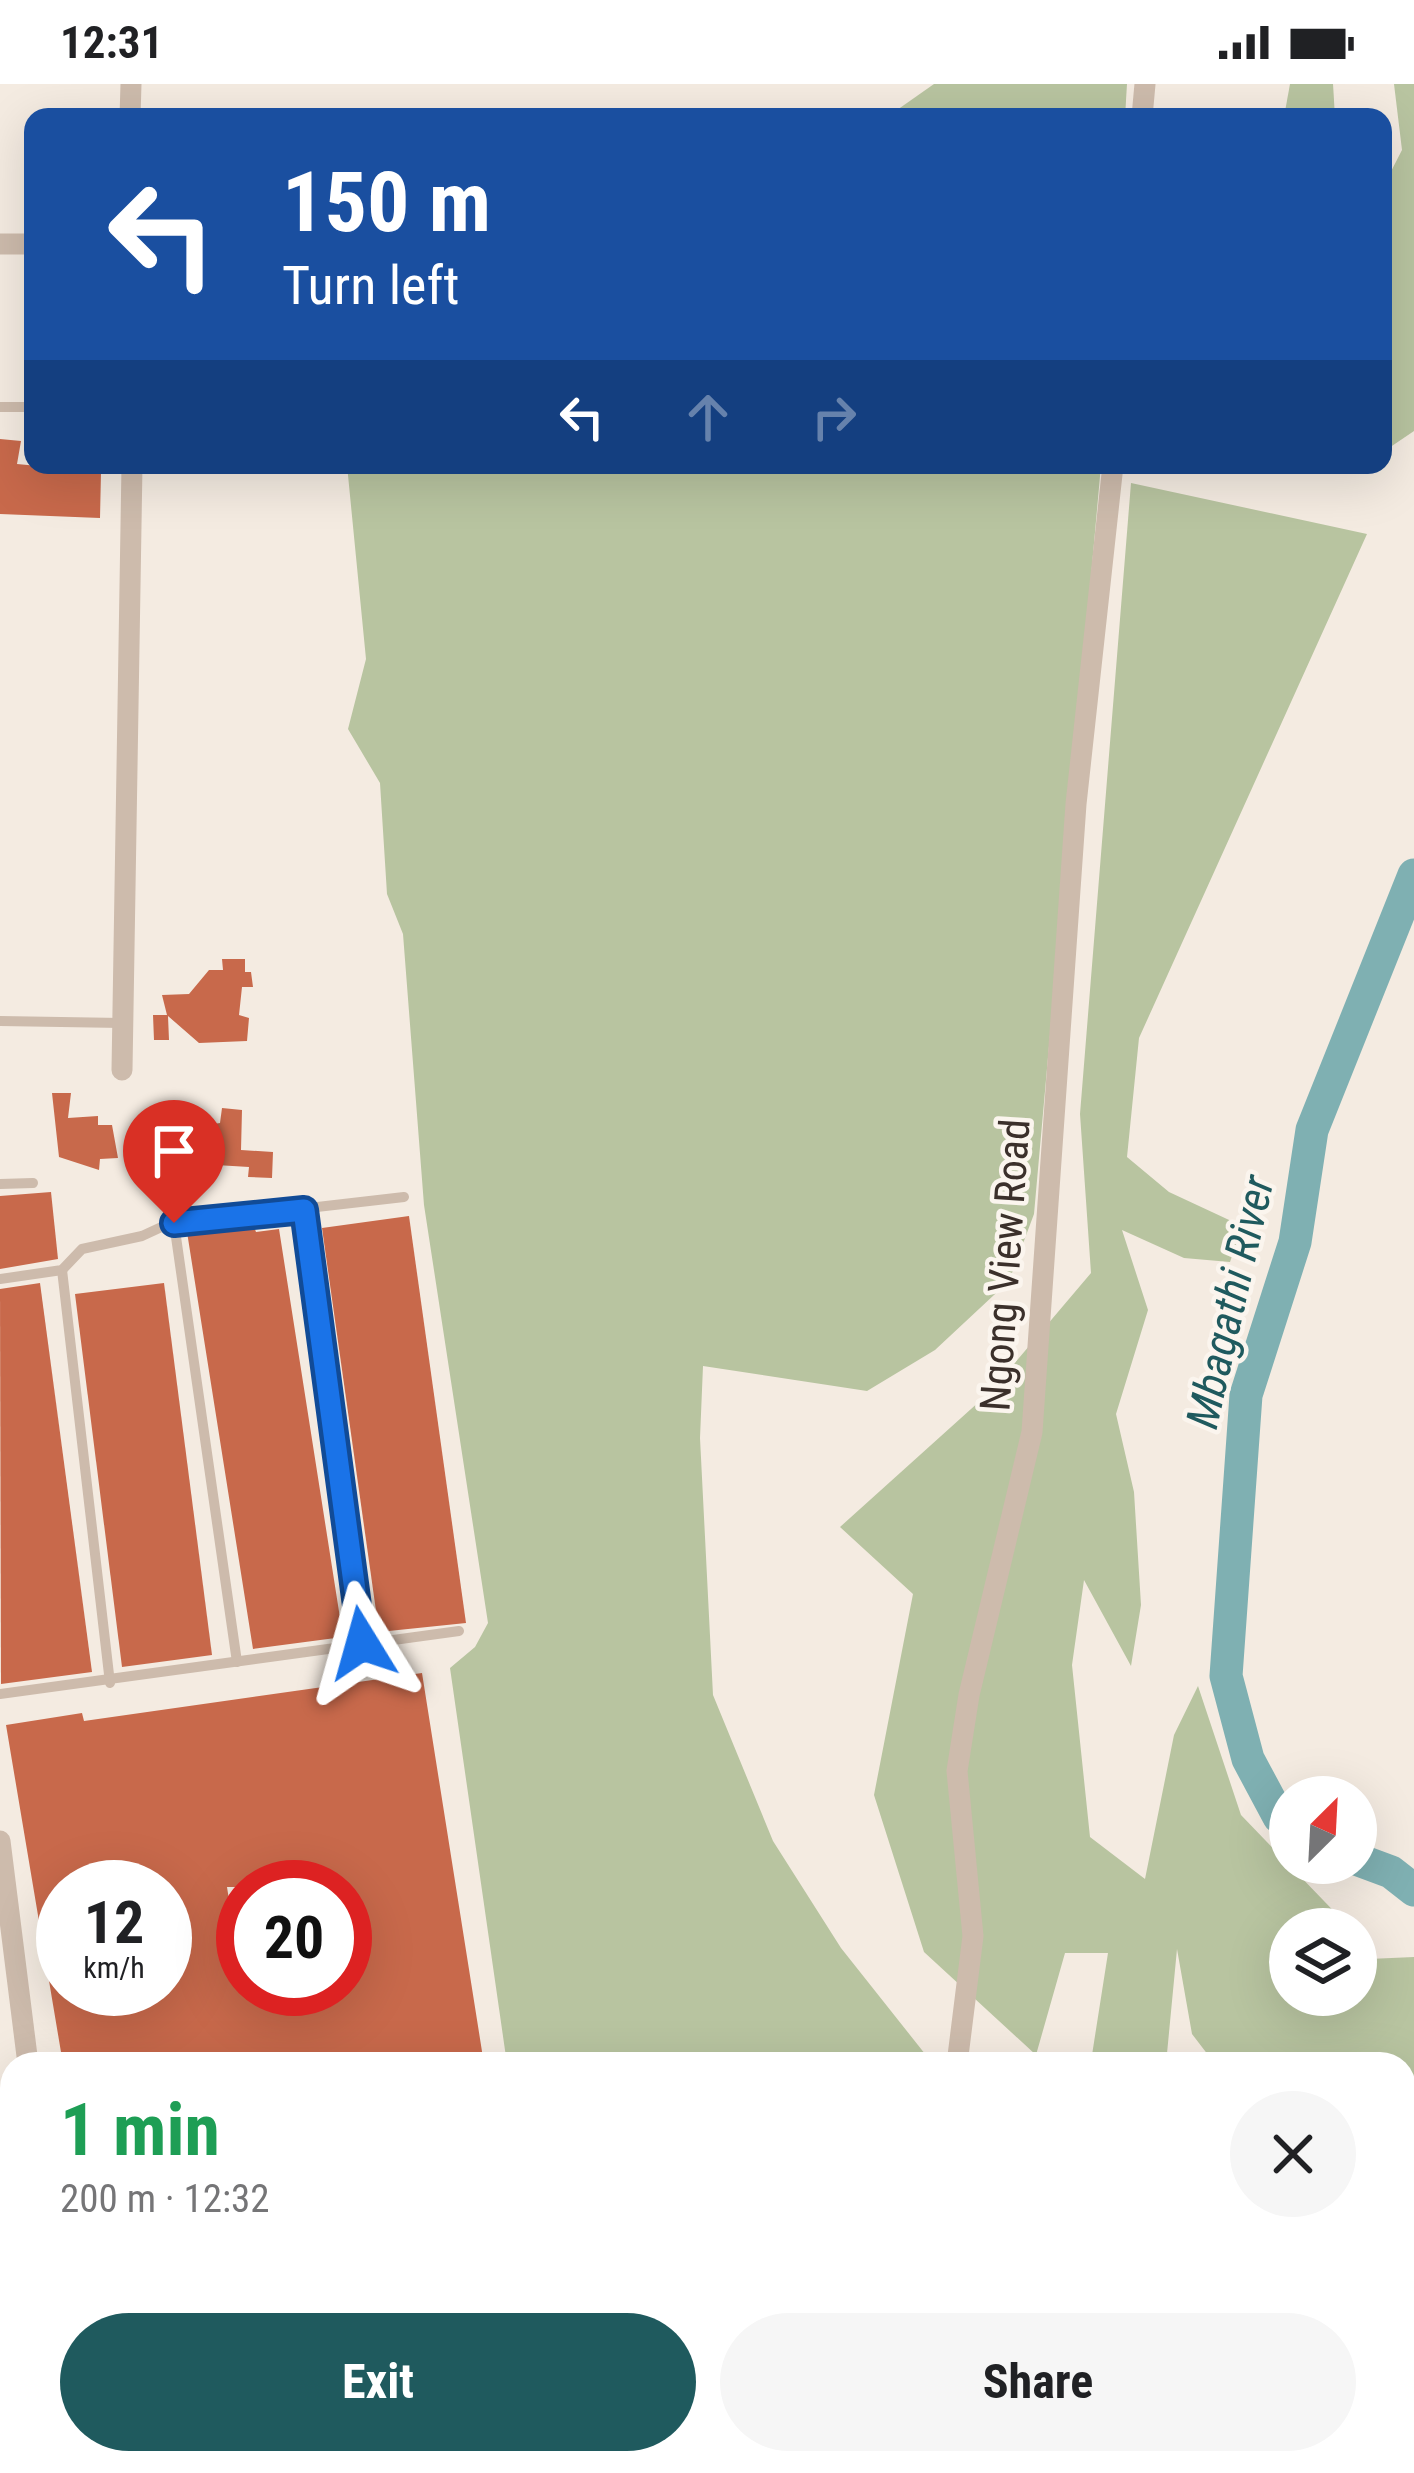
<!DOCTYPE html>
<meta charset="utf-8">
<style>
:root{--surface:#fff;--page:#f6f6f6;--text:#202124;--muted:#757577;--accent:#1f5a5e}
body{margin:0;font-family:"Roboto Condensed",sans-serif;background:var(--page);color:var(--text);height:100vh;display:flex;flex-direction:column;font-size:45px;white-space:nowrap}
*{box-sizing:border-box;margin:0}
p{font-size:39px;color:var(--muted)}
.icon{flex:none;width:66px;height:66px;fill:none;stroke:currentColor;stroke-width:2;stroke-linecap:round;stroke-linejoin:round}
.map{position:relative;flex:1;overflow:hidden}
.details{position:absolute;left:0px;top:1968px;width:1416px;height:423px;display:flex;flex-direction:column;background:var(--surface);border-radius:36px 36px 0 0;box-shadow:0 12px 48px #0002}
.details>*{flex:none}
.hud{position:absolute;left:24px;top:24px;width:1368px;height:366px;border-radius:24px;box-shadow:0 12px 48px #0002;background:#1a4fa0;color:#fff;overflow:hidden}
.needle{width:78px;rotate:24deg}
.controls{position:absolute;left:1269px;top:1692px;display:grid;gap:24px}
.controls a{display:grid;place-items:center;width:108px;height:108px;border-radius:50%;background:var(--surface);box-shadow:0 12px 48px #0002;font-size:60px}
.speed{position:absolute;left:36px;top:1776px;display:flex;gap:24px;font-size:60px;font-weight:700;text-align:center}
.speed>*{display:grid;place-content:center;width:156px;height:156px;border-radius:50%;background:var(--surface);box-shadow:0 12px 48px #0002;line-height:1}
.speed small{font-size:30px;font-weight:400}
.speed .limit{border:18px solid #d22;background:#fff;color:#111}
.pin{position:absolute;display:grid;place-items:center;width:102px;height:102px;color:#fff;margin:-123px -51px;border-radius:50% 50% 50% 0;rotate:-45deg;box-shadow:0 0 12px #0007}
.pin .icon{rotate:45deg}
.me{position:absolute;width:132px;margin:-66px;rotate:352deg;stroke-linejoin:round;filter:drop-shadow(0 0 9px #0008)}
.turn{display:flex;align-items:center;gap:42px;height:252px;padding:0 60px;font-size:54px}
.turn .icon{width:156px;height:156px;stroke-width:2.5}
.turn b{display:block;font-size:84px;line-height:102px}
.lanes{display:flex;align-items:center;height:114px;padding:0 60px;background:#0003;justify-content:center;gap:60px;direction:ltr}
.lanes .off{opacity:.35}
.round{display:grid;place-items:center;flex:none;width:126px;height:126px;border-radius:63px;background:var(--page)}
.head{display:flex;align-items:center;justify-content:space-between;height:204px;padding:0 60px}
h1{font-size:72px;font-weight:700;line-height:90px;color:#1e9e55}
.cta{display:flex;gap:24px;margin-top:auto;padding:24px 60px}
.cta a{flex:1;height:138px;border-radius:72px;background:var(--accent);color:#fff;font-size:48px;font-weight:700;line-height:138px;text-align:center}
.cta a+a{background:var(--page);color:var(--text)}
.status{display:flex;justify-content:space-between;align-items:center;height:84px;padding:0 60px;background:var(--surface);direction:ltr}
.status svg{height:33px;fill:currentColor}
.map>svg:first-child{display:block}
.green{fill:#b8c4a0}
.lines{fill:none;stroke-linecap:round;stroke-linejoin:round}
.river{stroke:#7fb0b2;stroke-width:33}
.building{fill:#c8694b;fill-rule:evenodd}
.lane{stroke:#cdbbac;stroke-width:10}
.street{stroke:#cdbbac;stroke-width:21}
.route-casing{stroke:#114b97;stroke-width:30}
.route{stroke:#1a73e8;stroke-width:21}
.labels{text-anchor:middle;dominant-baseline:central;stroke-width:9;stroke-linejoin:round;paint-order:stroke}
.street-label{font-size:42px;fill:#3b302b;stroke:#fbf5ee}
.water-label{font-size:45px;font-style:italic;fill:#1f5a5e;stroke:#fbf5ee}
</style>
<div class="status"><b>12:31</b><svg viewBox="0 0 49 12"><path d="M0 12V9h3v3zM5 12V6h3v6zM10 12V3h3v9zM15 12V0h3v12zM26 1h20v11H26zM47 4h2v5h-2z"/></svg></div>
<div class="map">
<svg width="1414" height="2389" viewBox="0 0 1414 2389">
<rect width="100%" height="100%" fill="#f4ebe1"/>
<g class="green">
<polygon points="934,0 1127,0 1125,33 887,33"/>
<polygon points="1290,0 1333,0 1335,33 1284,33"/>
<polygon points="1394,0 1414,0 1414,347 1383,368 1383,103 1402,66"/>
<polygon points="347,381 1101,381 1034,1130 1009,1197 935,1266 867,1307 703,1282 700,1354 713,1611 773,1757 841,1864 933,1980 507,1980 450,1584 475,1563 488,1539 424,1121 403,850 387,810 380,699 348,645 366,575"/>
<polygon points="1131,399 1367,450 1139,954 1127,1073 1169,1108 1242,1142 1230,1178 1184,1174 1122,1146 1148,1226 1116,1330 1134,1408 1141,1521 1131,1582 1084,1496 1072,1581 1090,1753 1145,1795 1174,1651 1198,1602 1241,1731 1351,1845 1290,1845 1290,1911 1356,1911 1356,1854 1369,1875 1414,1873 1414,2245 1404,2241 1404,1980 1215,1980 1192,1950 1177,1865 1166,1980 1099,1980 1092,1971 1108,1869 1065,1869 1036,1971 924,1868 874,1711 913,1510 840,1443 991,1307 1091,1189 1080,1030"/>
</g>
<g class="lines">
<g class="river">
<polyline points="1290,1741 1279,1733 1248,1675 1226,1592 1246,1311 1295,1158 1312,1046 1414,791"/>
<polyline points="1356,1775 1391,1788 1414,1806"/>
</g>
</g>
<g class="building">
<polygon points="0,355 21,357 17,380 101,388 100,434 0,430"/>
<polygon points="222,875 245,875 245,888 251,888 253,903 242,903 239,931 249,934 247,957 199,959 168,932 169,956 154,956 153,931 167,931 162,911 189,910 209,886 223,886"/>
<polygon points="52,1009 71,1009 68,1034 98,1032 98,1041 112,1041 118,1074 100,1075 99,1086 59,1073"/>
<polygon points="222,1024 242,1026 241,1066 273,1068 272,1094 248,1093 249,1083 216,1081 213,1092 187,1090 187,1083 170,1080 170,1058 176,1058 177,1046 220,1039"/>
<polygon points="51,1108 58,1175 0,1185 0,1112"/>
<polygon points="409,1132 466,1539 379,1548 322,1144"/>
<polygon points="253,1140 256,1148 279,1145 343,1553 253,1565 187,1148"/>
<polygon points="40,1199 92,1588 1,1600 0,1205"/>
<polygon points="164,1199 212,1571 122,1583 75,1210"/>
<path d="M422 1589 484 1980H63L6 1641 82 1629 84 1637ZM63 1803H165V1905H63ZM227 1803H345V1905H243Z"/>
</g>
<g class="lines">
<g class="lane">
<polyline points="0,323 33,323"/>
<polyline points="0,937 122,939"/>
<polyline points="0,1100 33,1099"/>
<polyline points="304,1126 362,1559"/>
<polyline points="174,1139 237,1578"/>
<polyline points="62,1186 110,1599"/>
<polyline points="0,1195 62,1186 82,1165 142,1152 168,1140 404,1113"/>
<polyline points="0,1610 459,1547"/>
<polyline points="345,2389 380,2379"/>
</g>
<g class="street">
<polyline points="130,33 131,0"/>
<polyline points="1142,33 1145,0"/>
<polyline points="0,160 33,160"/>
<polyline points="122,986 132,381"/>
<polyline points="0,1757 28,1980"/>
<polyline points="957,1980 973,1852 957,1687 969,1611 1032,1348 1076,720 1113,381"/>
<polyline points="0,2117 12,2115"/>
<polyline points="82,2379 84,2389"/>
<polyline points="855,2379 857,2389"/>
</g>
</g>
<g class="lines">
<g class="route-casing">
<polyline id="route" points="174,1139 304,1126 362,1559"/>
</g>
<use href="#route" class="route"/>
</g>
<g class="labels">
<g class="street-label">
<text transform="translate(1005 1181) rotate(-86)">Ngong View Road</text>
</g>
<g class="water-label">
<text transform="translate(1230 1218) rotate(-77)">Mbagathi River</text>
</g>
</g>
</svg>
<div class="controls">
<a><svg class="needle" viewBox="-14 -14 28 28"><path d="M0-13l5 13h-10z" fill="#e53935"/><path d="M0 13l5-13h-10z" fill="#757577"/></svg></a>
<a><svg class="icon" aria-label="layers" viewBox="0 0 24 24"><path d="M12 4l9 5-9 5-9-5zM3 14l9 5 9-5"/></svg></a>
</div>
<div class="speed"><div>12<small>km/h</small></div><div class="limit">20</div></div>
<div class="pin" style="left:174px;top:1139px;background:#d93025"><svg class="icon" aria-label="arrive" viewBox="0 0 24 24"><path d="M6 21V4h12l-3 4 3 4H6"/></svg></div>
<svg class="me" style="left:362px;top:1559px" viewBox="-20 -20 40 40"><path d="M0-17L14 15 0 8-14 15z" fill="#1a73e8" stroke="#fff" stroke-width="4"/></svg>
<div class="hud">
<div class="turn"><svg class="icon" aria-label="left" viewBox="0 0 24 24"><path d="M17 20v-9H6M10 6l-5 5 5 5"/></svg><div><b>150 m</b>Turn left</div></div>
<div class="lanes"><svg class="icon" aria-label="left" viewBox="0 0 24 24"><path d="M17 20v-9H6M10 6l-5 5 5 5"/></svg><svg class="icon off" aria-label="ahead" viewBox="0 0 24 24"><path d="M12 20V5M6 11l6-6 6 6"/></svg><svg class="icon off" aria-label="right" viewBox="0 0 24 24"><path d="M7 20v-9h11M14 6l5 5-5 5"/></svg></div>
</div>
<section class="details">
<div class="head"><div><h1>1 min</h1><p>200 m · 12:32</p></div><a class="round"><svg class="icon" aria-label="close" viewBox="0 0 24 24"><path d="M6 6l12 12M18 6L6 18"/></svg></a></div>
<div class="cta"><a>Exit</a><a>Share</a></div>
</section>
</div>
